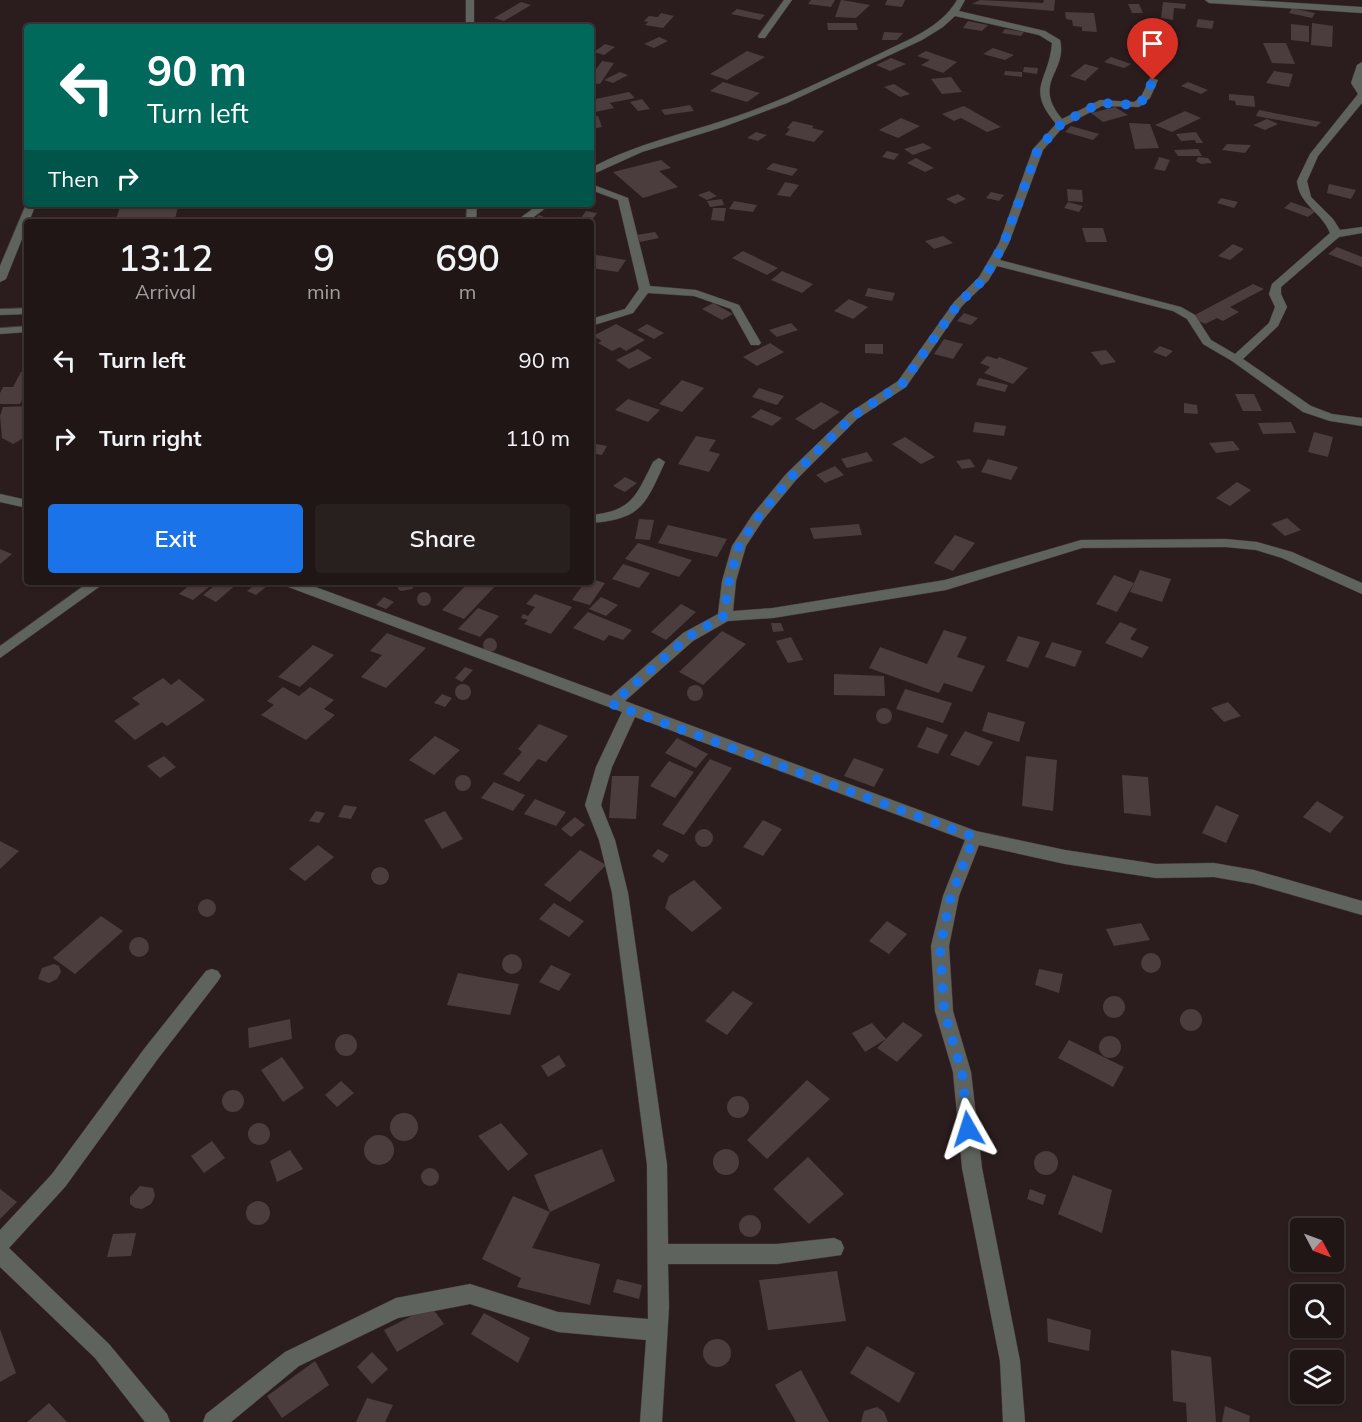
<!DOCTYPE html>
<style>
:root{--surface:#201616;--page:#281f1f;--text:#f1f3f6;--muted:#a29fa1;--line:#3d3535;--accent:#1a73e8}
body{margin:0;font-family:Mulish,sans-serif;background:var(--page);color:var(--text);height:100vh;display:flex;flex-direction:column;font-size:22px;white-space:nowrap}
*{box-sizing:border-box;margin:0}
p{font-size:20px;color:var(--muted)}
.icon{flex:none;width:33px;height:33px;fill:none;stroke:currentColor;stroke-width:2;stroke-linecap:round;stroke-linejoin:round}
.map{position:relative;flex:1;overflow:hidden}
.drawer{position:absolute;left:24px;top:219px;width:570px;height:366px;display:flex;flex-direction:column;background:var(--surface);border-radius:6px;box-shadow:0 2px 4px #0004,0 0 0 2px var(--line)}
.drawer>*{flex:none}
.banner{position:absolute;left:24px;top:24px;width:570px;height:183px;border-radius:6px;box-shadow:0 2px 4px #0004,0 0 0 2px var(--line);background:#00695c;color:#fff;overflow:hidden}
.needle{width:39px;rotate:131deg}
.fabs{position:absolute;left:1290px;top:1218px;display:grid;gap:12px}
.fabs a{display:grid;place-items:center;width:54px;height:54px;border-radius:6px;background:var(--surface);box-shadow:0 2px 4px #0004,0 0 0 2px var(--line);font-size:30px}
.pin{position:absolute;display:grid;place-items:center;width:51px;height:51px;color:#fff;margin:-62px -26px;border-radius:50% 50% 50% 0;rotate:-45deg;box-shadow:0 0 6px #0007}
.pin .icon{rotate:45deg}
.me{position:absolute;width:66px;margin:-33px;rotate:354deg;stroke-linejoin:round;filter:drop-shadow(0 0 4px #0008)}
.turn{display:flex;align-items:center;gap:21px;height:126px;padding:0 24px;font-size:27px}
.turn .icon{width:78px;height:78px;stroke-width:2.5}
.turn b{display:block;font-size:42px;line-height:51px}
.then{display:flex;align-items:center;height:57px;padding:0 24px;background:#0003;gap:12px;font-size:22px}
.eta{display:flex;justify-content:space-evenly;align-items:center;height:102px;text-align:center}
.eta b{font-size:36px;font-weight:600;line-height:42px}
.button{display:flex;gap:12px;margin-top:auto;padding:12px 24px}
.button a{flex:1;height:69px;border-radius:6px;background:var(--accent);color:#fff;font-size:24px;font-weight:600;line-height:69px;text-align:center}
.button a+a{background:var(--page);color:var(--text)}
ul{padding:0;list-style:none}
li{display:flex;align-items:center;gap:18px;height:78px;padding:0 24px}
li div{flex:1}
li b{display:block;font-size:22px}
li em{font-style:normal}
.map>svg:first-child{display:block}
.building{fill:#4b3c3d}
.lines{fill:none;stroke-linecap:round;stroke-linejoin:round}
.minor-casing{stroke:#443738;stroke-width:1}
.minor{fill:#5f635d;fill-rule:evenodd}
.route{stroke:#1a73e8;stroke-width:10;stroke-dasharray:0 18}
</style>
<div class="map">
<svg width="1362" height="1422" viewBox="0 0 1362 1422">
<rect width="100%" height="100%" fill="#2b1d1e"/>
<g class="building">
<polygon points="811,0 835,0 831,7 808,4"/>
<polygon points="841,0 842,0 870,5 856,18 835,17"/>
<polygon points="887,0 905,0 902,7 885,5"/>
<polygon points="980,0 1043,3 1044,0 1055,0 1054,11 972,4"/>
<polygon points="521,2 531,5 504,21 494,18"/>
<polygon points="1163,2 1186,4 1185,9 1174,8 1173,20 1161,18"/>
<polygon points="1128,4 1139,4 1143,13 1132,13"/>
<polygon points="1292,8 1315,13 1312,18 1289,13"/>
<polygon points="737,9 765,15 760,20 731,14"/>
<polygon points="1065,12 1094,13 1097,32 1082,31 1082,27 1073,26 1072,20 1066,19"/>
<polygon points="661,13 674,16 663,28 645,25 648,22 644,21 649,16 658,17"/>
<polygon points="1198,19 1214,21 1212,29 1196,27"/>
<polygon points="968,21 988,25 982,31 963,28"/>
<polygon points="827,23 856,23 858,30 828,30"/>
<polygon points="1312,23 1333,26 1332,47 1311,45"/>
<polygon points="1291,24 1309,26 1309,42 1291,40"/>
<polygon points="1005,29 1024,32 1021,36 1002,33"/>
<polygon points="884,32 903,33 897,40 882,40"/>
<polygon points="659,37 668,41 654,48 644,44"/>
<polygon points="1263,43 1286,43 1295,64 1272,63"/>
<polygon points="605,44 615,47 604,55 594,52"/>
<polygon points="993,48 1014,55 1005,60 983,54"/>
<polygon points="747,51 765,57 727,80 710,74"/>
<polygon points="926,51 957,62 943,73 921,65 930,60 917,56"/>
<polygon points="1111,57 1131,64 1124,68 1104,62"/>
<polygon points="891,58 906,64 890,71 876,65"/>
<polygon points="602,61 614,63 600,84 591,83 591,76"/>
<polygon points="1085,64 1099,68 1085,81 1070,76"/>
<polygon points="1024,67 1038,68 1037,74 1023,72"/>
<polygon points="1005,71 1022,72 1022,77 1004,75"/>
<polygon points="1274,71 1293,74 1289,87 1266,83"/>
<polygon points="620,72 628,75 613,83 604,80"/>
<polygon points="951,77 962,92 942,94 931,79"/>
<polygon points="723,82 760,93 747,102 710,91"/>
<polygon points="1188,82 1208,90 1201,94 1181,86"/>
<polygon points="894,84 910,94 900,97 884,87"/>
<polygon points="629,92 635,98 610,103 614,108 595,112 591,108 591,100"/>
<polygon points="1229,94 1254,96 1255,107 1236,105 1235,101 1229,100"/>
<polygon points="642,99 650,109 638,111 630,102"/>
<polygon points="690,105 694,111 665,115 661,110"/>
<polygon points="964,106 1001,127 987,132 961,118 954,121 942,114"/>
<polygon points="1115,107 1128,115 1103,122 1091,113"/>
<polygon points="1259,110 1321,122 1316,127 1256,116"/>
<polygon points="1185,111 1201,118 1172,132 1155,125"/>
<polygon points="598,116 602,127 591,129 591,117"/>
<polygon points="901,118 920,126 898,138 879,130"/>
<polygon points="1267,119 1278,124 1265,130 1253,125"/>
<polygon points="793,121 814,126 812,128 824,131 814,142 785,135 790,129 787,128"/>
<polygon points="1129,123 1150,124 1159,148 1135,149"/>
<polygon points="1071,126 1099,134 1093,140 1065,132"/>
<polygon points="756,132 767,135 758,141 747,138"/>
<polygon points="1196,132 1203,143 1196,143 1195,140 1181,141 1176,134"/>
<polygon points="923,143 932,148 913,155 904,149"/>
<polygon points="1227,144 1251,145 1245,153 1222,150"/>
<polygon points="1198,149 1202,156 1178,156 1174,150"/>
<polygon points="887,151 899,154 894,160 882,157"/>
<polygon points="1159,157 1170,160 1165,171 1154,169"/>
<polygon points="1198,157 1208,158 1212,163 1201,164 1196,161"/>
<polygon points="916,158 934,168 925,172 907,163"/>
<polygon points="661,160 671,168 659,171 678,187 643,198 613,172"/>
<polygon points="773,163 798,169 792,176 766,169"/>
<polygon points="785,182 799,185 790,197 777,195"/>
<polygon points="1329,184 1356,190 1351,199 1327,193"/>
<polygon points="1067,189 1082,190 1083,202 1068,201"/>
<polygon points="709,191 717,196 707,200 698,195"/>
<polygon points="991,192 1004,195 999,201 986,198"/>
<polygon points="958,194 966,199 955,204 946,199"/>
<polygon points="1221,198 1238,202 1234,208 1217,203"/>
<polygon points="722,199 724,205 710,207 707,201"/>
<polygon points="734,201 757,205 753,212 729,209"/>
<polygon points="1068,202 1083,206 1079,212 1064,208"/>
<polygon points="1291,202 1316,211 1308,217 1284,208"/>
<polygon points="121,204 179,204 174,222 115,222"/>
<polygon points="713,208 726,208 724,221 711,220"/>
<polygon points="586,211 597,213 592,220 581,218"/>
<polygon points="539,215 551,220 530,222"/>
<polygon points="1082,228 1103,228 1107,242 1086,242"/>
<polygon points="655,232 659,238 640,242 636,235"/>
<polygon points="943,236 953,243 934,249 925,241"/>
<polygon points="1233,244 1244,249 1230,260 1218,256"/>
<polygon points="1337,247 1362,257 1362,267 1328,254"/>
<polygon points="743,251 778,268 767,275 732,258"/>
<polygon points="591,254 626,260 618,272 591,268"/>
<polygon points="782,271 813,284 802,293 771,280"/>
<polygon points="1253,284 1264,289 1230,307 1239,312 1223,321 1217,318 1205,324 1191,317"/>
<polygon points="868,288 895,293 892,301 865,296"/>
<polygon points="849,299 868,307 853,319 834,311"/>
<polygon points="713,303 733,314 722,320 702,309"/>
<polygon points="964,313 978,318 971,325 957,321"/>
<polygon points="791,323 798,330 777,337 769,330"/>
<polygon points="616,324 645,340 626,351 620,347 612,351 598,343 602,341 593,336"/>
<polygon points="647,324 664,333 654,339 637,330"/>
<polygon points="944,339 963,344 953,359 934,354"/>
<polygon points="770,343 784,352 757,366 743,357"/>
<polygon points="865,344 883,344 883,354 865,353"/>
<polygon points="1160,346 1173,351 1166,357 1153,352"/>
<polygon points="638,349 652,358 629,369 616,360"/>
<polygon points="1106,350 1116,362 1101,365 1091,352"/>
<polygon points="987,356 997,359 999,357 1028,368 1013,384 984,373 990,367 980,363"/>
<polygon points="21,372 27,372 27,392 20,404 0,404 0,393 3,387 13,387"/>
<polygon points="979,378 1008,385 1005,392 976,385"/>
<polygon points="682,380 704,388 682,412 659,404"/>
<polygon points="759,388 784,396 777,405 752,397"/>
<polygon points="1235,394 1254,394 1262,411 1243,411"/>
<polygon points="628,399 660,410 648,422 615,410"/>
<polygon points="821,402 840,412 814,430 795,419"/>
<polygon points="1184,403 1197,405 1198,414 1184,413"/>
<polygon points="27,406 27,436 13,444 2,438 0,416 3,407"/>
<polygon points="761,409 782,418 772,426 751,417"/>
<polygon points="975,422 1006,426 1004,436 973,432"/>
<polygon points="1291,422 1296,433 1263,434 1258,423"/>
<polygon points="1314,432 1333,437 1328,457 1308,452"/>
<polygon points="696,436 716,440 709,451 720,454 709,472 678,464"/>
<polygon points="905,437 935,457 921,464 892,444"/>
<polygon points="1233,441 1240,450 1216,453 1209,443"/>
<polygon points="591,443 607,446 602,455 591,453"/>
<polygon points="867,452 873,461 847,468 841,459"/>
<polygon points="970,459 975,467 962,469 956,461"/>
<polygon points="988,459 1018,467 1011,480 981,472"/>
<polygon points="835,466 844,475 825,483 816,475"/>
<polygon points="625,477 637,483 625,492 613,486"/>
<polygon points="1237,482 1251,490 1230,506 1216,498"/>
<polygon points="1287,518 1301,530 1285,536 1271,524"/>
<polygon points="639,519 654,520 650,540 635,539"/>
<polygon points="859,524 862,535 814,539 810,528"/>
<polygon points="668,525 727,539 717,557 658,543"/>
<polygon points="955,535 975,543 953,571 934,563"/>
<polygon points="638,543 692,560 679,577 625,559"/>
<polygon points="0,549 12,554 0,564"/>
<polygon points="623,564 650,573 639,588 612,579"/>
<polygon points="1140,570 1171,579 1162,602 1130,592"/>
<polygon points="1114,575 1134,583 1117,612 1096,604"/>
<polygon points="591,579 605,583 590,605 572,600 585,582 591,582"/>
<polygon points="193,582 215,582 193,600 179,594"/>
<polygon points="219,582 238,583 216,602 203,595"/>
<polygon points="399,582 413,582 415,585 412,589 401,591 398,589"/>
<polygon points="469,582 485,586 489,582 499,582 464,619 442,610"/>
<polygon points="257,583 266,587 256,595 247,591"/>
<circle cx="424" cy="599" r="7"/>
<polygon points="535,594 572,607 551,634 524,624 528,620 521,618 523,614 528,616 535,607 526,604"/>
<polygon points="384,597 394,602 386,609 376,605"/>
<polygon points="601,597 618,605 606,616 589,609"/>
<polygon points="681,604 696,612 666,640 651,632"/>
<polygon points="478,608 499,616 480,637 458,629"/>
<polygon points="588,612 632,630 623,640 609,635 604,641 573,628"/>
<polygon points="1120,622 1137,629 1130,639 1149,647 1142,658 1105,643"/>
<polygon points="771,623 781,623 784,631 773,632"/>
<polygon points="944,630 967,637 957,657 985,666 972,692 944,683 939,693 869,668 880,647 927,664"/>
<polygon points="722,631 746,644 703,685 679,672"/>
<polygon points="387,633 426,648 386,688 361,677 382,655 370,651"/>
<polygon points="1018,636 1040,642 1028,668 1006,661"/>
<polygon points="791,637 803,660 788,663 776,641"/>
<circle cx="490" cy="645" r="7"/>
<polygon points="1052,642 1082,651 1075,667 1045,657"/>
<polygon points="313,645 334,655 300,687 278,677"/>
<polygon points="465,667 473,670 462,682 455,678"/>
<polygon points="834,674 884,676 885,696 834,695"/>
<polygon points="163,678 171,685 179,679 205,700 167,726 162,722 135,740 114,721 140,704 132,698"/>
<circle cx="463" cy="692" r="8"/>
<circle cx="695" cy="693" r="8"/>
<polygon points="283,687 299,696 310,687 334,700 324,709 335,715 306,740 261,715 274,705 267,701"/>
<polygon points="905,689 952,703 943,723 896,709"/>
<polygon points="442,694 452,698 445,707 434,703"/>
<polygon points="1228,702 1241,716 1224,722 1211,708"/>
<circle cx="884" cy="716" r="8"/>
<polygon points="988,712 1025,722 1019,742 982,731"/>
<polygon points="539,724 568,736 546,762 538,759 519,782 503,774 522,752 518,749"/>
<polygon points="927,727 948,735 938,754 917,747"/>
<polygon points="965,731 993,742 979,766 950,755"/>
<polygon points="435,736 460,750 434,775 409,760"/>
<polygon points="677,738 708,754 696,768 665,753"/>
<polygon points="164,756 176,767 160,778 147,766"/>
<polygon points="1026,756 1057,760 1053,811 1022,806"/>
<polygon points="854,758 884,769 874,787 844,776"/>
<polygon points="710,759 732,768 684,835 662,825"/>
<polygon points="669,761 694,772 675,798 650,786"/>
<circle cx="463" cy="783" r="8"/>
<polygon points="1122,775 1148,777 1151,816 1124,813"/>
<polygon points="612,776 639,776 636,819 609,818"/>
<polygon points="494,782 525,795 513,811 481,798"/>
<polygon points="535,799 566,812 556,826 524,814"/>
<polygon points="1317,801 1344,817 1330,833 1303,817"/>
<polygon points="344,805 357,807 351,819 338,817"/>
<polygon points="1216,805 1239,815 1226,843 1202,833"/>
<polygon points="316,811 325,813 319,823 309,821"/>
<polygon points="445,811 463,839 442,849 424,820"/>
<polygon points="575,817 585,825 571,837 561,829"/>
<polygon points="763,820 782,829 763,856 743,847"/>
<circle cx="704" cy="838" r="9"/>
<polygon points="0,841 19,851 0,869"/>
<polygon points="318,845 334,857 305,881 289,869"/>
<polygon points="658,849 669,855 663,863 652,856"/>
<polygon points="580,850 606,865 570,902 544,885"/>
<circle cx="380" cy="876" r="9"/>
<polygon points="694,880 722,908 692,932 665,908 669,896"/>
<circle cx="207" cy="908" r="9"/>
<polygon points="554,903 584,921 569,937 539,919"/>
<polygon points="101,916 123,931 75,974 53,958"/>
<polygon points="887,921 907,934 889,954 869,941"/>
<polygon points="1141,923 1150,940 1114,946 1106,929"/>
<circle cx="139" cy="947" r="10"/>
<circle cx="1151" cy="963" r="10"/>
<circle cx="512" cy="964" r="10"/>
<polygon points="54,964 59,966 61,972 57,979 49,983 38,979 42,968"/>
<polygon points="551,965 571,974 559,991 539,982"/>
<polygon points="1039,969 1063,974 1059,993 1035,985"/>
<polygon points="458,973 519,984 510,1015 447,1005"/>
<polygon points="733,991 753,1003 727,1035 705,1021"/>
<circle cx="1114" cy="1007" r="11"/>
<circle cx="1191" cy="1020" r="11"/>
<polygon points="290,1019 292,1039 249,1048 248,1028"/>
<polygon points="903,1022 923,1035 897,1062 877,1048 886,1039 865,1052 852,1033 872,1023 886,1039"/>
<circle cx="346" cy="1045" r="11"/>
<circle cx="1110" cy="1047" r="11"/>
<polygon points="1069,1040 1124,1067 1113,1087 1058,1058"/>
<polygon points="559,1055 566,1066 548,1077 541,1066"/>
<polygon points="282,1057 304,1088 283,1102 261,1070"/>
<polygon points="807,1080 830,1099 767,1159 747,1140"/>
<polygon points="341,1081 354,1093 337,1107 325,1095"/>
<circle cx="233" cy="1101" r="11"/>
<circle cx="738" cy="1107" r="11"/>
<circle cx="404" cy="1127" r="14"/>
<circle cx="259" cy="1134" r="11"/>
<polygon points="501,1123 528,1154 508,1171 478,1136"/>
<circle cx="379" cy="1150" r="15"/>
<polygon points="212,1141 225,1158 204,1173 191,1156"/>
<polygon points="602,1149 615,1181 550,1212 532,1248 600,1264 590,1305 517,1287 521,1278 482,1259 513,1196 550,1212 534,1175"/>
<circle cx="726" cy="1162" r="13"/>
<polygon points="290,1150 303,1169 277,1182 270,1161"/>
<circle cx="1046" cy="1163" r="12"/>
<polygon points="808,1157 844,1194 809,1224 773,1189"/>
<circle cx="430" cy="1177" r="9"/>
<polygon points="1073,1175 1112,1190 1102,1233 1058,1214"/>
<polygon points="140,1186 153,1188 155,1196 151,1204 142,1209 135,1208 130,1204 130,1197"/>
<polygon points="0,1189 17,1202 0,1219"/>
<polygon points="1030,1189 1046,1195 1043,1205 1027,1199"/>
<circle cx="258" cy="1213" r="12"/>
<circle cx="750" cy="1226" r="11"/>
<polygon points="136,1233 131,1256 107,1257 113,1234"/>
<polygon points="837,1271 846,1321 768,1330 759,1280"/>
<polygon points="617,1279 642,1285 639,1299 613,1292"/>
<polygon points="431,1306 444,1324 397,1352 384,1330"/>
<polygon points="484,1313 530,1338 518,1363 471,1334"/>
<polygon points="1047,1318 1091,1330 1089,1351 1048,1342"/>
<polygon points="0,1329 16,1373 0,1382"/>
<circle cx="717" cy="1353" r="14"/>
<polygon points="867,1346 915,1373 899,1403 850,1373"/>
<polygon points="1171,1350 1211,1357 1216,1422 1187,1422 1186,1403 1173,1401"/>
<polygon points="372,1352 388,1369 372,1384 357,1367"/>
<polygon points="315,1361 329,1385 282,1418 267,1396"/>
<polygon points="801,1370 829,1422 796,1422 775,1385"/>
<polygon points="367,1398 393,1405 385,1422 356,1422"/>
<polygon points="49,1403 67,1422 27,1422"/>
<polygon points="1225,1406 1250,1416 1249,1422 1222,1422"/>
<polygon points="877,1407 884,1412 888,1422 861,1422 864,1411"/>
</g>
<g class="lines">
<g class="minor-casing">
<g id="minor">
<rect x="466" y="0" width="8" height="27"/>
<polygon points="784,0 792,0 765,38 759,38 758,36"/>
<path d="M957 0H965L959 11 1045 31 1060 40C1068 72 1031 82 1062 119L1100 100 1134 102 1141 97 1150 78 1158 80 1150 98 1139 107 1102 106 1064 126 1043 150 1009 243 1000 260 1181 307 1195 315 1211 340 1235 354 1269 323 1275 307 1269 294 1272 284 1330 233C1322 212 1299 205 1297 181L1310 154 1358 94 1351 83 1357 65 1362 62V103L1318 156 1307 181 1311 197 1333 219 1340 230 1362 227V233L1339 237 1281 287V294L1287 307 1278 326 1243 359 1311 406 1332 414 1362 418V426L1330 421 1303 412 1232 361 1203 344 1187 319 1173 311 997 266 988 281 962 306 906 387 857 419 796 480 763 520 746 546 736 581 733 611 773 608 945 580 1081 540 1226 539 1257 542 1292 552 1362 583V594L1282 558 1256 550 1226 547 1082 548 946 590 773 618 728 621 693 641 625 701 976 831 1065 850 1156 864 1214 863 1254 870 1362 901V915L1254 884 1214 877 1156 878 1065 864 979 845 959 896 949 946 953 1011 971 1072 982 1168 1020 1361 1025 1422H1003L1000 1361 962 1168 953 1072 935 1011 931 946 943 896 965 840 635 717 612 767 601 805 615 840 628 893 667 1165 668 1244H777L834 1238 841 1241 844 1248 841 1255 777 1264H668L669 1307 662 1422H640L646 1340 558 1332 470 1304 398 1318 299 1366 231 1422H203L206 1414 285 1352 396 1298 470 1284 558 1312 648 1319 647 1165 612 893 599 840 585 805 596 767 622 712 283 585 281 582H302L611 696 683 633 718 614 722 581 732 546 753 514 786 474 849 413 898 381 954 302 979 277 999 243 1033 149 1056 124C1025 87 1049 82 1052 43L1039 35 955 16 943 27 922 40 787 103 723 127 642 152 591 175V168C637 143 688 133 737 116 786 99 833 76 879 54 907 40 941 28 957 0Z"/>
<polygon points="1205,0 1248,0 1362,7 1362,13 1209,3"/>
<polygon points="591,184 628,198 650,286 696,290 739,305 761,343 759,345 751,345 731,309 694,296 648,293 633,313 591,326 591,319 625,309 639,289 618,200 591,190"/>
<polygon points="27,202 36,204 6,279 0,282 0,266"/>
<polygon points="467,204 477,204 476,222 466,222"/>
<polygon points="539,204 551,204 527,222 515,222"/>
<polygon points="27,308 27,314 0,315 0,309"/>
<polygon points="27,326 27,332 0,334 0,328"/>
<path d="M659 458 665 462C645 505 642 519 591 523V515C632 511 636 496 653 462Z"/>
<polygon points="0,494 27,500 27,508 0,502"/>
<polygon points="89,582 106,582 0,658 0,646"/>
<polygon points="212,969 218,971 221,976 218,981 157,1060 65,1187 9,1248 109,1344 167,1414 170,1422 145,1422 95,1358 0,1267 0,1230 52,1174 144,1049 206,971"/>
</g>
</g>
<use href="#minor" class="minor"/>
</g>
<g class="lines">
<polyline class="route" points="968,1129 962,1072 944,1011 940,946 951,896 974,837 612,704 688,637 724,616 729,581 739,546 758,517 791,477 853,416 902,384 958,304 984,279 1004,243 1038,149 1061,124 1100,103 1137,105 1145,98 1153,80"/>
</g>
</svg>
<div class="fabs">
<a><svg class="needle" viewBox="-14 -14 28 28"><path d="M0-13l5 13h-10z" fill="#e53935"/><path d="M0 13l5-13h-10z" fill="#a29fa1"/></svg></a>
<a><svg class="icon" aria-label="search" viewBox="0 0 24 24"><circle cx="10" cy="10" r="6"/><path d="M15 15l6 6"/></svg></a>
<a><svg class="icon" aria-label="layers" viewBox="0 0 24 24"><path d="M12 4l9 5-9 5-9-5zM3 14l9 5 9-5"/></svg></a>
</div>
<div class="pin" style="left:1153px;top:80px;background:#d93025"><svg class="icon" aria-label="arrive" viewBox="0 0 24 24"><path d="M6 21V4h12l-3 4 3 4H6"/></svg></div>
<svg class="me" style="left:968px;top:1129px" viewBox="-20 -20 40 40"><path d="M0-17L14 15 0 8-14 15z" fill="#1a73e8" stroke="#fff" stroke-width="4"/></svg>
<div class="banner">
<div class="turn"><svg class="icon" aria-label="left" viewBox="0 0 24 24"><path d="M17 20v-9H6M10 6l-5 5 5 5"/></svg><div><b>90 m</b>Turn left</div></div>
<div class="then">Then<svg class="icon" aria-label="right" viewBox="0 0 24 24"><path d="M7 20v-9h11M14 6l5 5-5 5"/></svg></div>
</div>
<section class="drawer">
<div class="eta">
<div><b>13:12</b><p>Arrival</p></div>
<div><b>9</b><p>min</p></div>
<div><b>690</b><p>m</p></div>
</div>
<ul>
<li><svg class="icon" aria-label="left" viewBox="0 0 24 24"><path d="M17 20v-9H6M10 6l-5 5 5 5"/></svg><div><b>Turn left</b></div><em>90 m</em></li>
<li><svg class="icon" aria-label="right" viewBox="0 0 24 24"><path d="M7 20v-9h11M14 6l5 5-5 5"/></svg><div><b>Turn right</b></div><em>110 m</em></li>
</ul>
<div class="button"><a>Exit</a><a>Share</a></div>
</section>
</div>
